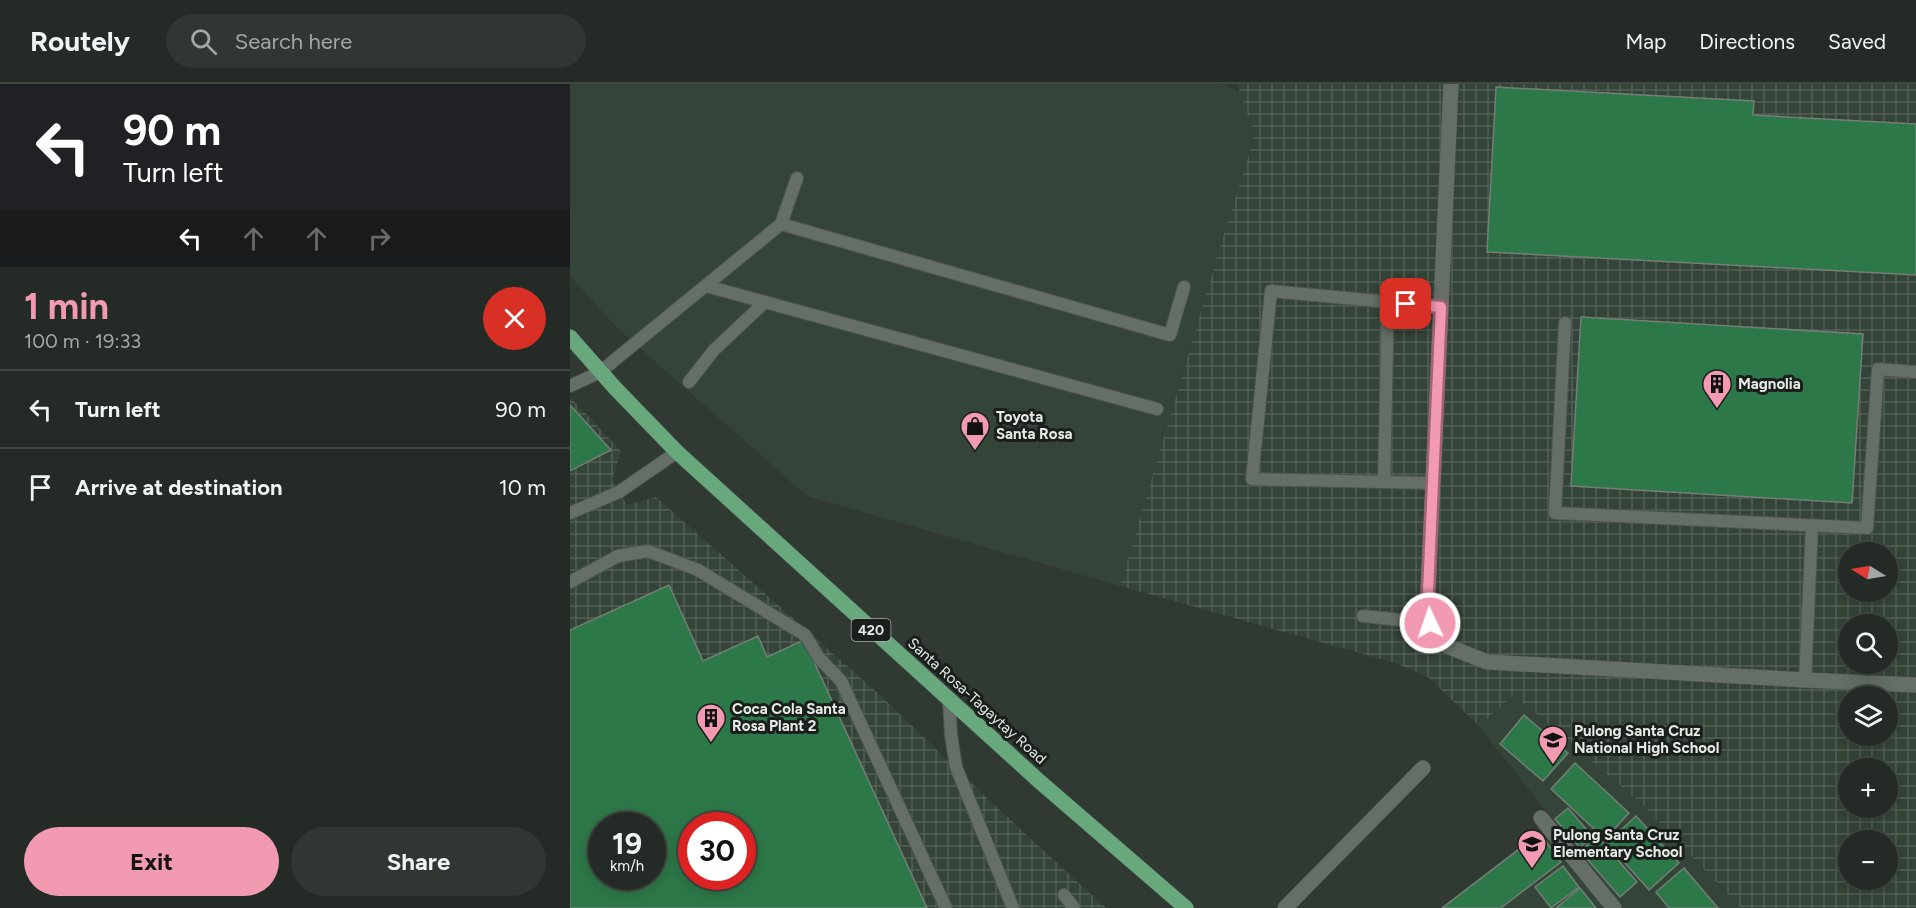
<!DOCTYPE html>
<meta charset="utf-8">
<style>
:root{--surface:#242b26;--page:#303732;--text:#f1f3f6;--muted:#a3a7a7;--line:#414743;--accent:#f19ab1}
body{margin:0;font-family:Figtree,sans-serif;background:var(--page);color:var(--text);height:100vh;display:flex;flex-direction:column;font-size:22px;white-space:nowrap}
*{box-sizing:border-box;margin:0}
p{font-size:20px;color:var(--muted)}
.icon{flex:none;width:33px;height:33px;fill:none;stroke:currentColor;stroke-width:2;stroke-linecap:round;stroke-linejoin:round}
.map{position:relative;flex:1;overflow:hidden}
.details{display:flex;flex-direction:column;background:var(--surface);width:570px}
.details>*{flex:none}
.guide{background:#202124;color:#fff;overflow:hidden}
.needle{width:39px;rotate:281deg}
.controls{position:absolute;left:1268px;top:458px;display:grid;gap:12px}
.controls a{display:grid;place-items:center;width:60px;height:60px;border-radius:50%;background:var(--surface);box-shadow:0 3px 15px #0003,0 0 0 2px var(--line);font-size:30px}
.speed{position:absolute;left:18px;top:728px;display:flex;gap:12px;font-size:30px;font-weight:700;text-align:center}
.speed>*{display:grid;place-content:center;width:78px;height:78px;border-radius:50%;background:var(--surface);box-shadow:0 3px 15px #0003,0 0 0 2px var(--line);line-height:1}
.speed small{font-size:15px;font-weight:400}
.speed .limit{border:9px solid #d22;background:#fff;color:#111}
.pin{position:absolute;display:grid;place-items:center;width:51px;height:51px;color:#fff;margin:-26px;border-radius:12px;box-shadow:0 3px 9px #0006}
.me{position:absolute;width:66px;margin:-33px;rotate:357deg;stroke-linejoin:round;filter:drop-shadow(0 0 4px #0008)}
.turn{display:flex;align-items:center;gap:21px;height:126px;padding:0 24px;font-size:27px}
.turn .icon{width:78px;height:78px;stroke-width:2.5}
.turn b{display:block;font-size:42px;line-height:51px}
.lanes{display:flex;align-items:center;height:57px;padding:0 24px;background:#0003;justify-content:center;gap:30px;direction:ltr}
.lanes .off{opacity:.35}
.round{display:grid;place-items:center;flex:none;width:63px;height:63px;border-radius:32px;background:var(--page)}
.overview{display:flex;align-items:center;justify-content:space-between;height:102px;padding:0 24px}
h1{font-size:36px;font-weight:700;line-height:45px;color:var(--accent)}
.cta{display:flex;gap:12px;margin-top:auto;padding:12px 24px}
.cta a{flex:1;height:69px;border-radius:36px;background:var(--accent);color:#111;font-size:24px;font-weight:700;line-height:69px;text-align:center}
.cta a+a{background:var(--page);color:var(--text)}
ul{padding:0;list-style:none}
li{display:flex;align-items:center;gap:18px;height:78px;padding:0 24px;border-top:2px solid var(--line)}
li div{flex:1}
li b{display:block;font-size:22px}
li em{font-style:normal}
header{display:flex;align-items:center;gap:36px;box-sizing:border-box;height:84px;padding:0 30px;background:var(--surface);border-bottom:2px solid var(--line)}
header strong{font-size:28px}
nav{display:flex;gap:33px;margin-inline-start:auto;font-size:21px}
.search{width:420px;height:54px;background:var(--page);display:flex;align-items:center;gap:15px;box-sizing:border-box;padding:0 21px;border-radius:33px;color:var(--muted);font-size:22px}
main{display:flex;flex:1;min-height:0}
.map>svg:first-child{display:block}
.built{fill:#354438}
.industrial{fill:url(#industrial-grid);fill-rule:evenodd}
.building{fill:#2d7848;stroke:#747e76;stroke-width:1.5;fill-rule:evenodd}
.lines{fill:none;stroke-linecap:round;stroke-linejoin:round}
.lane-casing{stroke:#4d554f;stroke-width:14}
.street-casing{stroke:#4d554f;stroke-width:16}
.primary-casing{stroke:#4d554f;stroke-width:16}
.lane{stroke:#656f67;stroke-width:12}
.street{stroke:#656f67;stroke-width:15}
.primary{stroke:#67a97c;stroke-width:15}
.route-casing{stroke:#9d6473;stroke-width:15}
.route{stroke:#f19ab1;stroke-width:10}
.labels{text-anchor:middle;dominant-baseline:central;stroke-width:6;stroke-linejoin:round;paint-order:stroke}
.shield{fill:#1b1f1c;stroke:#a8aeaa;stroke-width:1.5}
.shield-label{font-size:14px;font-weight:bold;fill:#e5ebe7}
.poi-label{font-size:15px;font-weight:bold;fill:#e5ebe7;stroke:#1b1f1c;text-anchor:start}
.street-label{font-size:15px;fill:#e5ebe7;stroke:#1b1f1c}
</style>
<header>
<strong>Routely</strong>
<div class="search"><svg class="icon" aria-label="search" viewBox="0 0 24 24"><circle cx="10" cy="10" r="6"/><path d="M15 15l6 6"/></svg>Search here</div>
<nav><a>Map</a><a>Directions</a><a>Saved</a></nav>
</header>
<main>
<section class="details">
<div class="guide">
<div class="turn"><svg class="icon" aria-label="left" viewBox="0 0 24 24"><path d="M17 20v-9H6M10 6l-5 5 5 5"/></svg><div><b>90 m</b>Turn left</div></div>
<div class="lanes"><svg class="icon" aria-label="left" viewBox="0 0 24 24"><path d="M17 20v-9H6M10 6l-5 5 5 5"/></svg><svg class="icon off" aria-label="ahead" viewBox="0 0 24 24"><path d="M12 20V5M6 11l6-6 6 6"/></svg><svg class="icon off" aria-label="ahead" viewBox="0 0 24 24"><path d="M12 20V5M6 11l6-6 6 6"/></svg><svg class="icon off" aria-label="right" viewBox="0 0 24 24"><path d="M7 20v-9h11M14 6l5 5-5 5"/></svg></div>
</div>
<div class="overview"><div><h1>1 min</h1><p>100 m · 19:33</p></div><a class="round" style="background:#d93025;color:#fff"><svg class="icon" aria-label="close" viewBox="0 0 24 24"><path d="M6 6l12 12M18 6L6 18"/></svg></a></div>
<ul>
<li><svg class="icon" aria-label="left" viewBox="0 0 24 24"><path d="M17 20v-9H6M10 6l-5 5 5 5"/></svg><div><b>Turn left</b></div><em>90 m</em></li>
<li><svg class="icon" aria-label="arrive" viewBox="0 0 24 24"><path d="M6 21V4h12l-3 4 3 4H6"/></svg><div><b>Arrive at destination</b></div><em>10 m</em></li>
</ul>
<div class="cta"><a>Exit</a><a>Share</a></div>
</section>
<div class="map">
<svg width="1346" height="824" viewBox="0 0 1346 824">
<defs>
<pattern id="industrial-grid" width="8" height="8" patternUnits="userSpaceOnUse" patternTransform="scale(1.5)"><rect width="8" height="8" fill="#354438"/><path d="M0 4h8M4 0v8" fill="none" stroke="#525f55"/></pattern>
</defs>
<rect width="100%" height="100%" fill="#303932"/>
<g class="built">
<polygon points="0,0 651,0 670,7 685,51 655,146 550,502 237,412 48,245 0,192"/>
<polygon points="944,610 1071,719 1171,824 1052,824 909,642"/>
<polygon points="971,746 1034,824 871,824"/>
</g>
<g class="industrial">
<path d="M667 0H1346V824H1171L1071 719 944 611 909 642 858 593 825 579 550 502 655 146 685 51ZM1278 468H1317V507H1278ZM1278 540H1317V579H1278ZM1278 612H1317V651H1278ZM1278 684H1317V723H1278ZM1278 756H1317V795H1278Z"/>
<path d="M0 313 51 367 42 396 57 421 86 413 310 611 419 716 536 824H0ZM32 741H82V792H32ZM122 741H172V792H122Z"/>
</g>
<g class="building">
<polygon points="926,3 1184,17 1183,31 1346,40 1346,191 917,168"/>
<polygon points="1011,233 1293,250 1282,419 1001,402"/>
<polygon points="0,321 41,366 0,387"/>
<path d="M99 501 133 577 188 552 197 573 234 556 357 824H0V546ZM32 741H82V792H32ZM122 741H172V792H122Z"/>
<polygon points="954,631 998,669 973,697 930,660"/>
<polygon points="1005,679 1059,729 1035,755 981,705"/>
<polygon points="998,724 1022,752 1010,764 985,735"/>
<polygon points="1066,732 1109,779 1079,806 1037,759"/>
<polygon points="970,749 991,778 931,824 872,824"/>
<polygon points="1027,752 1067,798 1050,813 1010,767"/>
<polygon points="993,782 1009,803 981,824 965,803"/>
<polygon points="1114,784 1148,824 1099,824 1086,808"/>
<polygon points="1010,804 1026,824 986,824"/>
</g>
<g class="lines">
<g class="lane-casing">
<g id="lane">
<polyline points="211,140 600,251 614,203"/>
<polyline points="136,202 587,325"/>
<polyline points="995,239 985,429 1297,444 1308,285 1346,288"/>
<polyline points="119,298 144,266 195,218"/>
<polyline points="0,302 30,288 211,140 227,94"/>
<polyline points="814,398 818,218"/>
<polyline points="863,399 682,395 701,207 871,223"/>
<polyline points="0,429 49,408 107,368"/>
<polyline points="0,498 48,472 78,467 128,486 235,551 249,574 271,597 376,824"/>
<polyline points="793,532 859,539"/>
<polyline points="1235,596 1242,441"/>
<polyline points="379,616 381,651 386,683 443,824"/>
<polyline points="494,811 504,824"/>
</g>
</g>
<g class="street-casing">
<g id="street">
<polyline points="881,0 858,508 859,539 877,562 917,578 1235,596 1346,601"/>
<polyline points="971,734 1044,824"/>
<polyline points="715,824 853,684"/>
</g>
</g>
<g class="primary-casing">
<polyline id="primary" points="0,253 45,304 107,368 469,697 616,824"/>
</g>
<use href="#lane" class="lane"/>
<use href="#street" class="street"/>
<use href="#primary" class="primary"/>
</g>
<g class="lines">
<g class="route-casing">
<polyline id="route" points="836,220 871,223 858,508 860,539"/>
</g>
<use href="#route" class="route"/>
</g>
<defs>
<g id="building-pin" transform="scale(1.5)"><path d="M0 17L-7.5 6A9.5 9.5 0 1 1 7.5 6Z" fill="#f19ab1" stroke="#1b1f1c"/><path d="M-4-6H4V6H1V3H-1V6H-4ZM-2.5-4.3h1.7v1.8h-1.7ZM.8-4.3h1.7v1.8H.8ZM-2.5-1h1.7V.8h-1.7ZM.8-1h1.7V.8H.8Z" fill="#111"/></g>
<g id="shop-pin" transform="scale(1.5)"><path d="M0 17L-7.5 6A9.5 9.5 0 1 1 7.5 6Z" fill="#f19ab1" stroke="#1b1f1c"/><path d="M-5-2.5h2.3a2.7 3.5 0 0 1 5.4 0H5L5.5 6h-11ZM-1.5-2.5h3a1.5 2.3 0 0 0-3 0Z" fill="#111"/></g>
<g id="school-pin" transform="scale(1.5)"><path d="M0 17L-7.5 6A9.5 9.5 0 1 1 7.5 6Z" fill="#f19ab1" stroke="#1b1f1c"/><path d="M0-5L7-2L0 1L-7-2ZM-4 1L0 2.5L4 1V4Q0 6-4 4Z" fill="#111"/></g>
</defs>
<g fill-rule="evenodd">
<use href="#building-pin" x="1147" y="300"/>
<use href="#shop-pin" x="405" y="342"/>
<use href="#building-pin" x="141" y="634"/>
<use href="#school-pin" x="983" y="656"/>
<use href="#school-pin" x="962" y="760"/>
</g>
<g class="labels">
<rect class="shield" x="281.5" y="535" width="39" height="22" rx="4.5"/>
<g class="shield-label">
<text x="301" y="546">420</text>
</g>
<g class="poi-label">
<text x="1168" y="300">Magnolia</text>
<text x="426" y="333">Toyota<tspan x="426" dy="17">Santa Rosa</tspan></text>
<text x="162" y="625">Coca Cola Santa<tspan x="162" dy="17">Rosa Plant 2</tspan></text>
<text x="1004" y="647">Pulong Santa Cruz<tspan x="1004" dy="17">National High School</tspan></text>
<text x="983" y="751">Pulong Santa Cruz<tspan x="983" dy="17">Elementary School</tspan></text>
</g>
<g class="street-label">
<text transform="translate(407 617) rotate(42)">Santa Rosa-Tagaytay Road</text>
</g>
</g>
</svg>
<div class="controls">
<a><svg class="needle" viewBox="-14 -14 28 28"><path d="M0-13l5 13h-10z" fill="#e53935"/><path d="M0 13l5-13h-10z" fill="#a3a7a7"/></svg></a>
<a><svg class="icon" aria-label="search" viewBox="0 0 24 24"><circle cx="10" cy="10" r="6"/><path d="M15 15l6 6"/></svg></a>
<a><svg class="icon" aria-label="layers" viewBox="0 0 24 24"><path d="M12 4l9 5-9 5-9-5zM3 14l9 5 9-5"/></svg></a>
<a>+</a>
<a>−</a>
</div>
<div class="speed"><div>19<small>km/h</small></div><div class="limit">30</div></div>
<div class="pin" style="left:836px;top:220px;background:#d93025"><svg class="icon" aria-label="arrive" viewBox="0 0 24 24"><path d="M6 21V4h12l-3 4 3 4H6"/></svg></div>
<svg class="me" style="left:860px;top:539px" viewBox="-20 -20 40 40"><circle r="17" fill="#f19ab1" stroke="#fff" stroke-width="3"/><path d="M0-11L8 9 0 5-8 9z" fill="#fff"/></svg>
</div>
</main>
